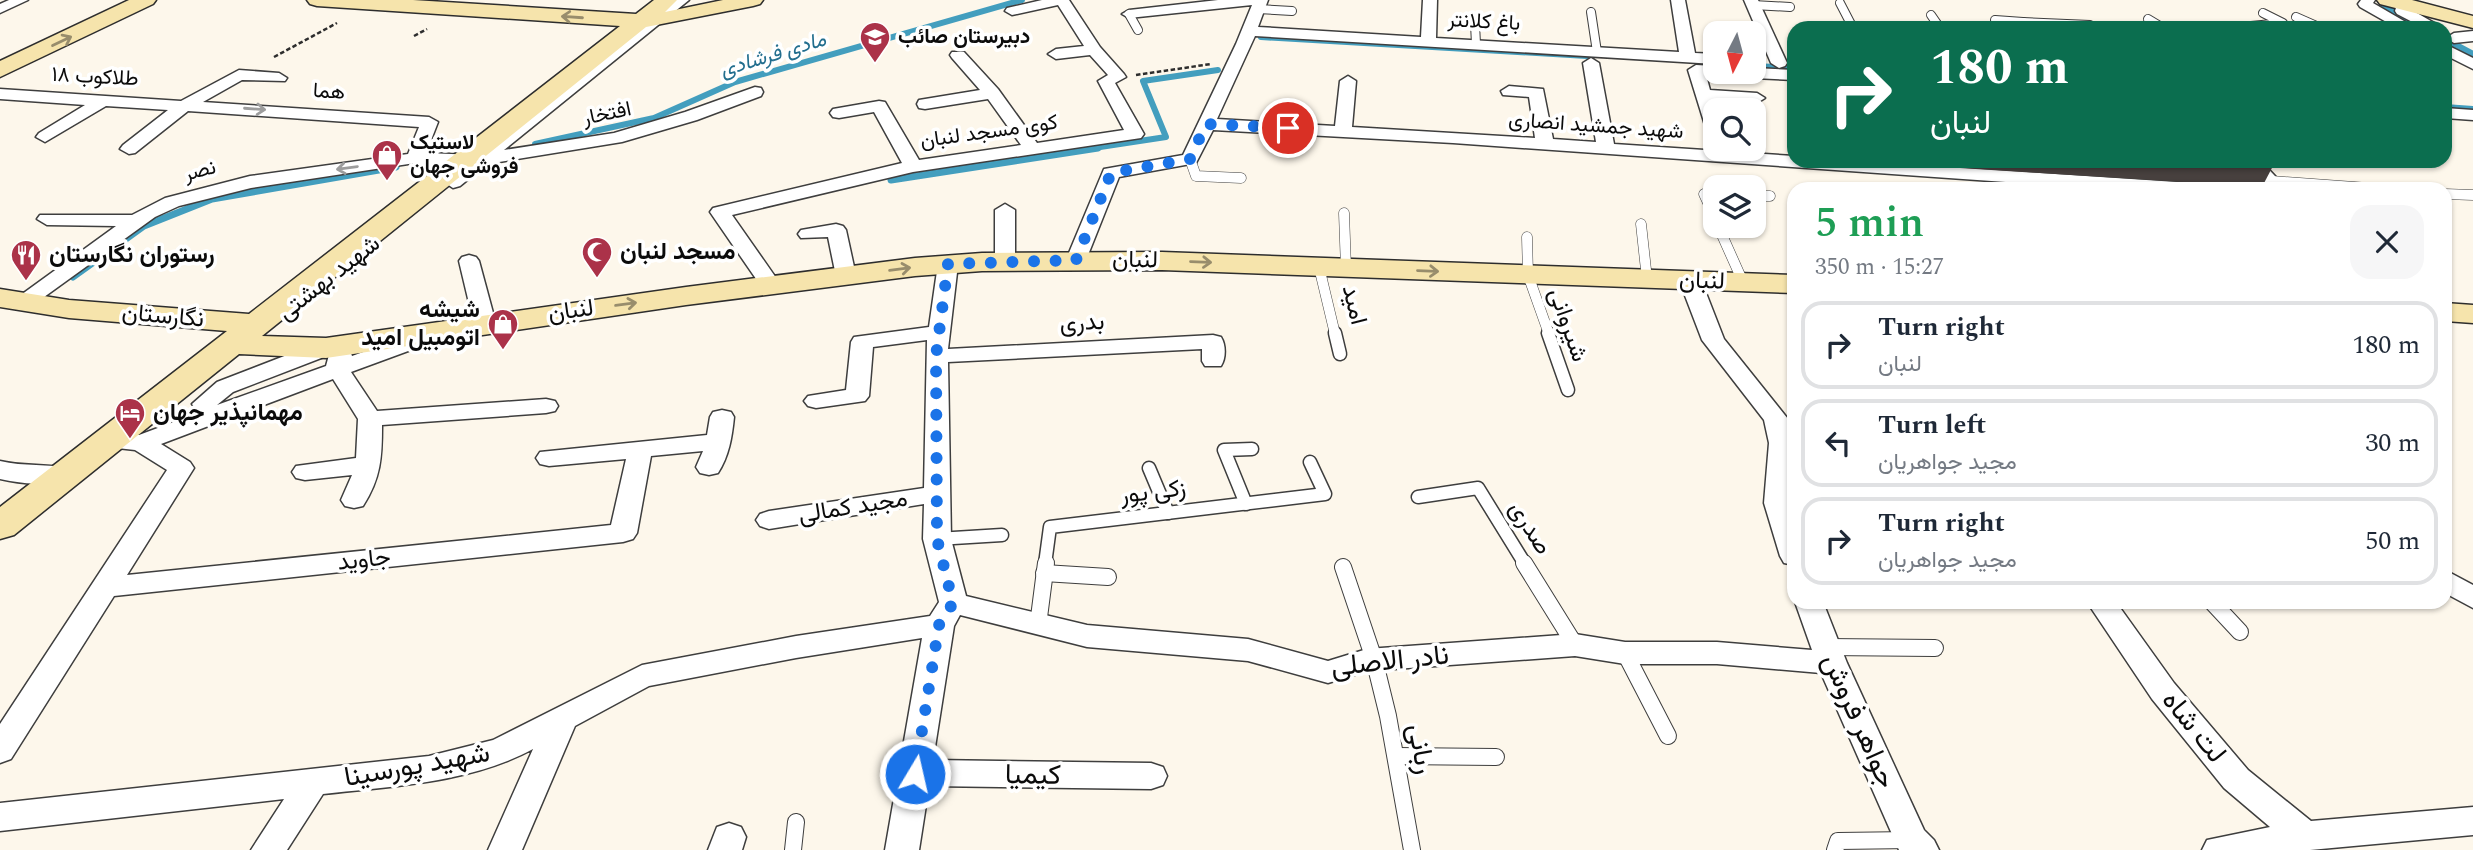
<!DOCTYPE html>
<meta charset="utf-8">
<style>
:root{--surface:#fff;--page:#f6f6f7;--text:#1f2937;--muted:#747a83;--line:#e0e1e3}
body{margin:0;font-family:Spectral,Vazirmatn,serif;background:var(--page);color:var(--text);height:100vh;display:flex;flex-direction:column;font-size:26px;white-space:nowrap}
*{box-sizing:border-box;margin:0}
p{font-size:23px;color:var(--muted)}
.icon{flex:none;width:38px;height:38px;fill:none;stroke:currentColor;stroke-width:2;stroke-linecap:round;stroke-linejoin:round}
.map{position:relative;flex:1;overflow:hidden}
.sheet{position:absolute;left:1787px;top:182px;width:665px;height:427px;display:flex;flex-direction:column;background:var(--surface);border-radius:21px;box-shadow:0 2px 5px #0004}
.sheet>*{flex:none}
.hud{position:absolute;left:1787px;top:21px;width:665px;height:147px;border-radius:21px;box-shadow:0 2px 5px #0004;background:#0b6e4f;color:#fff;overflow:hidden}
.needle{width:46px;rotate:186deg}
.tools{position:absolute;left:1703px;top:21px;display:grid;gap:14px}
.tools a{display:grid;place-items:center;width:63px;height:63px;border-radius:14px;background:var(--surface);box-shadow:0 2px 5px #0004;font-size:35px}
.pin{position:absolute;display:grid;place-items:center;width:60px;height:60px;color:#fff;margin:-30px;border:4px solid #fff;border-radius:50%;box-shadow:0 2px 7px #0007}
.me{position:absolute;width:77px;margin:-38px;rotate:9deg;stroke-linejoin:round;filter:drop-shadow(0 0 5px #0008)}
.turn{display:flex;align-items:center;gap:24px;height:147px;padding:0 28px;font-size:32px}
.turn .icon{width:91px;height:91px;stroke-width:2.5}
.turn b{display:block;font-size:49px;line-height:60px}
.round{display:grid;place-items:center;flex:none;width:74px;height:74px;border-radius:21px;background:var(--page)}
.overview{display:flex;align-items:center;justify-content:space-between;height:119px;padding:0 28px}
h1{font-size:42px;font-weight:600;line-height:52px;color:#1e9e55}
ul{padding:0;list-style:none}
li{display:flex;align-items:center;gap:21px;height:88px;margin:0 14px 10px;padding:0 14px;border:4px solid var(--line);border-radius:21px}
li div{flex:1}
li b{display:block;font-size:26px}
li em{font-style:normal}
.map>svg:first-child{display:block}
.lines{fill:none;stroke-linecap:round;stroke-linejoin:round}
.stream-far1{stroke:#439ebe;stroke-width:6}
.stream{stroke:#439ebe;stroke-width:7}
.lane-far3-casing{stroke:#3e3e3e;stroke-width:10}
.lane-far2-casing{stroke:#3e3e3e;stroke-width:11}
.lane-far1-casing{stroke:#3e3e3e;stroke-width:15}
.lane-casing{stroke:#3e3e3e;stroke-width:18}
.street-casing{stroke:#3e3e3e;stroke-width:3}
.secondary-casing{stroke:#2d2d2d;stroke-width:3}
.path{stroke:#2d2d2d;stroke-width:2.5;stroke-dasharray:4.5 2.5;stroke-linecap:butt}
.lane-far3{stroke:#fff;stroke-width:8}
.lane-far2{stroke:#fff;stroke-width:10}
.lane-far1{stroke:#fff;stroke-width:12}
.lane{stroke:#fff;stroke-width:16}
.street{fill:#fff;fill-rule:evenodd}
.secondary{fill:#f6e4ac;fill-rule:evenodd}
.wall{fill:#47403e}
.building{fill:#524b48;stroke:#393432;stroke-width:2}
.oneway{stroke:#988d6c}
.oneway2{stroke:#9d9d9d}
.route{stroke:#1a73e8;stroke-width:12;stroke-dasharray:0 21.6}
.labels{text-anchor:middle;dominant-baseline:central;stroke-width:7;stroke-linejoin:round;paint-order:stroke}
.far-street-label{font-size:21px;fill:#0b0b0b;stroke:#fff}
.far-poi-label{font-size:21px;font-weight:bold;fill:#0b0b0b;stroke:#fff;text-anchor:start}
.far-water-label{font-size:21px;font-style:italic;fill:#226e8e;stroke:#fff}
.poi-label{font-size:24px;font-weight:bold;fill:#0b0b0b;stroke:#fff;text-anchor:start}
.street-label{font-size:24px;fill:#0b0b0b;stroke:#fff}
.near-street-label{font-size:28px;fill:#0b0b0b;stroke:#fff}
</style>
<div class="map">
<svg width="2473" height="850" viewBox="0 0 2473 850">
<rect width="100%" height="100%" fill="#fdf7eb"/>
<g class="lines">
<g class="stream-far1">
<polyline points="2382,6 2423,28"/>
<polyline points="1261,37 1587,56"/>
<polyline points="2445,39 2473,54"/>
<polyline points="1754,66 1794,68"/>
<polyline points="2445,107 2473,109"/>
<polyline points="535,144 654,118 735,82 1022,0"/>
<polyline points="1087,149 1166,137 1143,81 1218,70"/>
</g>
<g class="stream">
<polyline points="891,180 1098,148"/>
<polyline points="73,277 144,226 212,199 396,167"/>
</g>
<g class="lane-far3-casing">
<g id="lane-far3">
<polyline points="1840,3 1853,28"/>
<polyline points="1753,5 1790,7"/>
<polyline points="1258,9 1292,11"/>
<polyline points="1591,12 1597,52"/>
<polyline points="1129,14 1138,30"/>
<polyline points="1931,15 1940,28"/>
<polyline points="2296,17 2321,28"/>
<polyline points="2148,19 2163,28"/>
<polyline points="1995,20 2023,22"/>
<polyline points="1475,24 1476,44"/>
<polyline points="2028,28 2023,22 2090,25"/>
<polyline points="2255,28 2251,26 2283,23 2263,13"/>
</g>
</g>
<g class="lane-far2-casing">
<g id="lane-far2">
<polyline points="1190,159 1196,176 1241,178"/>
<polyline points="2271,181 2382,189"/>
<polyline points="2445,194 2473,195"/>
<polyline points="1715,195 1704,194 1715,218"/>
<polyline points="1754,196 1770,196"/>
<polyline points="1344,213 1346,268"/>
<polyline points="1641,224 1647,279"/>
<polyline points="1718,226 1743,282"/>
<polyline points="1527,237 1528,275 1549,334"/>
<polyline points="1319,267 1335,334"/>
</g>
</g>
<g class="lane-far1-casing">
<g id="lane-far1">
<polyline points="1335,333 1340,354"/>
<polyline points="1548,333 1568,390"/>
<polyline points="1149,468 1168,513"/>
<polyline points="1418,497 1478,488 1525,564"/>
<polyline points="1246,504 1224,450 1252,449"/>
<polyline points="937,539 1002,535"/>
<polyline points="1045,564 1050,527 1325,494 1310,462"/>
</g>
</g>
<g class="lane-casing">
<g id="lane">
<polyline points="1524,563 1575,645"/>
<polyline points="1343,567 1374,659 1388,716 1412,850"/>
<polyline points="1044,573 1108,577"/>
<polyline points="2212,602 2240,632"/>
<polyline points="1038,625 1046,563"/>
<polyline points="1826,647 1935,648"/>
<polyline points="1625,653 1668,736"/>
<polyline points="1396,756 1496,757"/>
<polyline points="793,850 796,822"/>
<polyline points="1835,850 1838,841 1911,840"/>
</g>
</g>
<g class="street-casing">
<g id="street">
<polygon points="9,0 28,0 0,13 0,4"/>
<polygon points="673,0 689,0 504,150 614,133 685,112 755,87 761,88 763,92 761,96 697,120 622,142 487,164 460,186 453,188 444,182 460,167 415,163 251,188 179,206 155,217 33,305 17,305 14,300 116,226 47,225 37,219 40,215 132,215 165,198 250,176 408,154 419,127 188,111 135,153 129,154 120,149 123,145 168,110 106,106 45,142 36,137 39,133 85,105 0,99 0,89 181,101 239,70 279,73 287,78 285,81 242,80 203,102 429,117 438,122 426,153 476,155"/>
<polygon points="1042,0 1069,0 1100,47 1124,74 1126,77 1115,83 1144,134 1141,138 913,172 732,215 781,285 777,289 763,289 710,212 713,208 902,163 874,112 839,118 833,117 830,113 833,109 879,101 885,102 919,160 1021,145 988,99 925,109 919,108 917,104 919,100 980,90 952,58 950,55 952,52 964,52 998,89 1037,143 1124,130 1098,81 1108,75 1090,55 1056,59 1048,54 1056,49 1084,46 1058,5 1012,15 1005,11 1007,8"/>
<polygon points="1218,0 1268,0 1258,27 1421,37 1423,0 1437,0 1436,38 1679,52 1671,0 1685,0 1695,53 1715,54 1715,64 1255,36 1217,119 1335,126 1340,81 1348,76 1356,81 1352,127 1535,138 1529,97 1503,95 1501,91 1509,86 1543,89 1553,139 1596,142 1583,63 1591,58 1599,63 1614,144 1794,156 1794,161 1859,161 2192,183 2201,189 2104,189 1453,143 1213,130 1196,163 1119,177 1086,260 1083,264 1069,264 1066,260 1104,169 1183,155 1236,44 1252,5 1129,18 1122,14 1129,10"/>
<polygon points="1744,0 1758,0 1787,63 1785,66 1779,68 1771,63"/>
<polygon points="2361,0 2375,0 2373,3 2416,28 2397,28 2360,7 2358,4"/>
<polygon points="2398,1 2408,1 2410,9 2443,28 2424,28 2397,14 2395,11"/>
<polygon points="2473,31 2473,41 2454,43 2446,38 2454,33"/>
<polygon points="2445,44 2473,58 2473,69 2445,55"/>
<polygon points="1696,65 1715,66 1715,72 1723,72 1715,76 1706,75 1710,90 1757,93 1765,98 1757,103 1713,100 1716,110 1715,139 1709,138 1688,70"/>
<polygon points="1754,68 1794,70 1794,80 1732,77 1724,72 1754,72"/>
<polygon points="2445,108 2473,110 2473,120 2445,118"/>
<polygon points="2242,161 2261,161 2287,189 2268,189"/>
<polygon points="1005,204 1015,210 1015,261 1012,265 998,265 995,261 995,210"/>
<polygon points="836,224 843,226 846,230 856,276 853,280 839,280 836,276 828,237 801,238 798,234 801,230"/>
<polygon points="469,255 476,257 479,261 496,324 493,329 477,329 474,324 459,261 462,257"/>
<path d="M948 258 955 260 958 264 948 349 1213 335 1221 337C1226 345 1226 358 1221 366H1205L1202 361V349L948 362 951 539 966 596 1087 625 1248 639 1328 661 1367 649 1575 634 1625 642H1717L1812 650 1795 602H1823L1847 663 1924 830 1934 840 1939 850H1899L1821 673 1717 664H1625L1575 656 1367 671 1328 683 1248 661 1087 647 960 615 954 626 933 760 1151 763 1163 767 1167 776 1163 785 1151 789 929 786 919 850H885L922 638 796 658 649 686 575 726 522 850H488L533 749C470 783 394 786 323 794L287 850H251L284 799 0 831V803L429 756 493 740 642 665 796 636 930 616 939 602 923 539 924 504 769 529 760 526 756 520 760 514 769 511 924 488 927 340 873 347 869 396 865 401 816 408 808 406 804 401 808 396 846 390 851 342 854 337 929 327 938 264 941 260Z"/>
<polygon points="1690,274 1697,276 1701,280 1724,339 1788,419 1793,443 1790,503 1794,514 1794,565 1784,563 1780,556 1764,503 1769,443 1764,420 1702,340 1679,280 1683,276"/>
<path d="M422 331 430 333 433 338 430 343 351 372 377 411 546 399 555 401 558 406 555 411 546 413 382 425C382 457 381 478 363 506L354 508 345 506 341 500 352 475 305 480 296 478 292 472 296 466 356 458 358 419 333 379 161 444 190 462 194 468 127 575 611 525 626 459 549 466 540 464 536 458 540 452 707 435 710 417 713 412 722 410 731 412 734 417C732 437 729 456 718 473L709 475 700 473 696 467 703 451 651 456 637 533 633 539 623 542 114 596 11 759 0 763V724L167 470 135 450 99 446 96 441 99 436 108 433 139 435 198 413 192 404 217 382 318 343H334L337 347 349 348 352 356ZM329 355 326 366 217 405 233 392Z"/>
<path d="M0 461C24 467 48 463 72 469L76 475 72 481C52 486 21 484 0 479Z"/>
<polygon points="2445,570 2473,585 2473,608 2445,593"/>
<polygon points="2087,602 2116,602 2174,683 2248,770 2311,821 2473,807 2473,835 2310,850 2202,850 2207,840 2270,827 2224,788 2152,699"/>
<polygon points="729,823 741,827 746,837 742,850 708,850 717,827"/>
</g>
</g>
<g class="secondary-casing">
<g id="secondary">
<polygon points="129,0 156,0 153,4 0,77 0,61"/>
<polygon points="307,0 413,0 636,14 654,0 677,0 665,12 723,0 763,0 760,4 753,6 646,27 262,336 326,338 686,287 915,258 982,253 1162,252 1794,275 1794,293 1162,270 982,271 915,276 686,305 326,358 239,354 14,535 0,539 0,507 227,331 69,318 0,307 0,289 69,300 249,314 620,26 317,6 310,4"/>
<polygon points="2377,0 2412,0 2473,16 2473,28 2380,4"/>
<polygon points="2445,303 2473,305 2473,323 2445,321"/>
</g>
</g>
<g class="path">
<polyline points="414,36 427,29"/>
<polyline points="274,57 337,23"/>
<polyline points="1136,75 1211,64"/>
</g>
<use href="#lane-far3" class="lane-far3"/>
<use href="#lane-far2" class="lane-far2"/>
<use href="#lane-far1" class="lane-far1"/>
<use href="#lane" class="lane"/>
<use href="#street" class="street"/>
<use href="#secondary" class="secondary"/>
</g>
<polygon class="wall" points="1956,161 2271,161 2274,164 2262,187 1960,168"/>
<polygon class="building" points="2233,161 2271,161 2274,164"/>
<defs><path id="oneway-shaft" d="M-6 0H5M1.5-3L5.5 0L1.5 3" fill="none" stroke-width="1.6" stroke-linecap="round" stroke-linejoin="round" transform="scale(1.75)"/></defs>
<g class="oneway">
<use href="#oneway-shaft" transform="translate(572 17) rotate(-176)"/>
<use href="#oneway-shaft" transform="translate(62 41) rotate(-26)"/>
<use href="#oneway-shaft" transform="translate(1201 262) rotate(2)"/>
<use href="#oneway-shaft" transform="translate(900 269) rotate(-7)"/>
<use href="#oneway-shaft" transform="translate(1428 271) rotate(2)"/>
<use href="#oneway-shaft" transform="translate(626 304) rotate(-8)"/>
</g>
<g class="oneway2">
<use href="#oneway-shaft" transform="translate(255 109) rotate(4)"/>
<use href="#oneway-shaft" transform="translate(347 168) rotate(172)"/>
</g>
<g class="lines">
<polyline class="route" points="915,774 939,625 953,603 937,539 936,356 948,264 1076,260 1111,173 1190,159 1206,124 1288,128"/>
</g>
<defs>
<g id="school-pin" transform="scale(1.575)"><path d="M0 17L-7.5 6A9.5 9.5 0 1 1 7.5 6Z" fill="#ab3249" stroke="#fff"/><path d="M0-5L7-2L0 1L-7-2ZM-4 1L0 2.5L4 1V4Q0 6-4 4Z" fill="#fff"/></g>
<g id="shop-pin" transform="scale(1.575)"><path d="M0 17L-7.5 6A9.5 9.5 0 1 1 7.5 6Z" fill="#ab3249" stroke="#fff"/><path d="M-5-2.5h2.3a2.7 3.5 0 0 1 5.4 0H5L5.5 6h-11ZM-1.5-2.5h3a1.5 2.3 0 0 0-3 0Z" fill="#fff"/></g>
<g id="mosque-pin" transform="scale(1.575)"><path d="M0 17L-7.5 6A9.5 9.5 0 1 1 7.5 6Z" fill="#ab3249" stroke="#fff"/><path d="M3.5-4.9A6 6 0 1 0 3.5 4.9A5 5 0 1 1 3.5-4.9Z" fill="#fff"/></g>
<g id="restaurant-pin" transform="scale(1.575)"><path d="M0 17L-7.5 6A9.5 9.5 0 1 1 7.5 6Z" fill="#ab3249" stroke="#fff"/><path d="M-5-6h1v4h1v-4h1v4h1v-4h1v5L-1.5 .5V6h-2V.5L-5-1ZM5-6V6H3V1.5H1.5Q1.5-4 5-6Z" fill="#fff"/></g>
<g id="hotel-pin" transform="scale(1.575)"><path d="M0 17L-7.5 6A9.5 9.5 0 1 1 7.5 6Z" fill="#ab3249" stroke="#fff"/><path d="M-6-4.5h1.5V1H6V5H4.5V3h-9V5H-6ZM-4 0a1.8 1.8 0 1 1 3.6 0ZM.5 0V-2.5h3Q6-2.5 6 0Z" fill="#fff"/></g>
</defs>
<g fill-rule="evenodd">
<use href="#school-pin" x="875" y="37"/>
<use href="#shop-pin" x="387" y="155"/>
<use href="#mosque-pin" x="597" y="252"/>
<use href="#restaurant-pin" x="26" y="255"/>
<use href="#shop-pin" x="503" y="324"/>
<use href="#hotel-pin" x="130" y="413"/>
</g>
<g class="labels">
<g class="far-street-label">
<text transform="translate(1484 22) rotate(3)">باغ کلانتر</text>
<text transform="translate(95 77) rotate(3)">طلاکوب ۱۸</text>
<text transform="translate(329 92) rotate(4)">هما</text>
<text transform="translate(607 114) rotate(-12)">افتخار</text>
<text transform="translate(1596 126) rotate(4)">شهید جمشید انصاری</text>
<text transform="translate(989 132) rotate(-8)">کوی مسجد لنبان</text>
<text transform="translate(200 171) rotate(-15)">نصر</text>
</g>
<g class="far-poi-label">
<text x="898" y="37">دبیرستان صائب</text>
<text x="410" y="143">لاستیک<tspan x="410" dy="24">فروشی جهان</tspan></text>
</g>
<g class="far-water-label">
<text transform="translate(773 55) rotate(-17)">مادی فرشادی</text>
</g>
<g class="poi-label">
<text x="620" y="252">مسجد لنبان</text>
<text x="49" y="255">رستوران نگارستان</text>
<text x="480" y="310" text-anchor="end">شیشه<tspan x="480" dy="28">اتومبیل امید</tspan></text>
<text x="153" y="413">مهمانپذیر جهان</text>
</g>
<g class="street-label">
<text transform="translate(1135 260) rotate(1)">لنبان</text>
<text transform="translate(329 278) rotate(-38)">شهید بهشتی</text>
<text transform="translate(1702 281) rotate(2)">لنبان</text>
<text transform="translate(1354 305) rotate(76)">امید</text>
<text transform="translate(571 311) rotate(-8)">لنبان</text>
<text transform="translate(163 316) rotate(5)">نگارستان</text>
<text transform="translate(1082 323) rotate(-3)">بدری</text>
<text transform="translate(1568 325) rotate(71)">شیروانی</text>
<text transform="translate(1153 492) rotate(-7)">زکی پور</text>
<text transform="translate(853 507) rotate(-9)">مجید کمالی</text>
<text transform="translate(1530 528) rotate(58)">صدری</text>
<text transform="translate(364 560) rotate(-6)">جاوید</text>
</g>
<g class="near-street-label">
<text transform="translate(1390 661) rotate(-6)">نادر الاصلی</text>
<text transform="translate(1859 721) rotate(66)">جواهر فروش</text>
<text transform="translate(2194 727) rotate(51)">لت شاه</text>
<text transform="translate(1421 749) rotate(80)">ربانی</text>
<text transform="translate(417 765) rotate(-10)">شهید پورسینا</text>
<text transform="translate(1033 775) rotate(1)">کیمیا</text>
</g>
</g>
</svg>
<div class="tools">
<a><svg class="needle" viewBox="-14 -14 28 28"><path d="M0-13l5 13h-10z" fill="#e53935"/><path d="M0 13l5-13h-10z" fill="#747a83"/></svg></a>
<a><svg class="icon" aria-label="search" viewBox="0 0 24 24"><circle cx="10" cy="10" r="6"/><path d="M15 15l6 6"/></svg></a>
<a><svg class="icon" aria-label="layers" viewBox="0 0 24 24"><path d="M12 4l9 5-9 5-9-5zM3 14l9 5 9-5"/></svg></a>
</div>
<div class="pin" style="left:1288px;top:128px;background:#d93025"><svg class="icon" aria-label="arrive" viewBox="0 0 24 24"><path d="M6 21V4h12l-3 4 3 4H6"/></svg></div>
<svg class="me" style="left:915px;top:774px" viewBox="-20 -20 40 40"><circle r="17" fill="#1a73e8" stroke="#fff" stroke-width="3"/><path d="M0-11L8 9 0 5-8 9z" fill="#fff"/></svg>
<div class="hud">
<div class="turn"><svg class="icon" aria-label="right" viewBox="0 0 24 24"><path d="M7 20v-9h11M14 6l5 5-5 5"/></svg><div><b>180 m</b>لنبان</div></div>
</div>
<section class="sheet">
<div class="overview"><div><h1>5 min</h1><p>350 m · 15:27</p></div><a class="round"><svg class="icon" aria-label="close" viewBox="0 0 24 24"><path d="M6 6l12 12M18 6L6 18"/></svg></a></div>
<ul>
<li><svg class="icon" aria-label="right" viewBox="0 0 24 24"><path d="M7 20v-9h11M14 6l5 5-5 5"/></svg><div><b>Turn right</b><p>لنبان</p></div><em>180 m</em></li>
<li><svg class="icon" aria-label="left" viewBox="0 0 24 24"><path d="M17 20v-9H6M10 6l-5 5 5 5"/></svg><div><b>Turn left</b><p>مجید جواهریان</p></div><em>30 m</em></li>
<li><svg class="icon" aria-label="right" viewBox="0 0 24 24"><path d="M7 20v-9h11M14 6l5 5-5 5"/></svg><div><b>Turn right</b><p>مجید جواهریان</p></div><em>50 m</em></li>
</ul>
</section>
</div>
